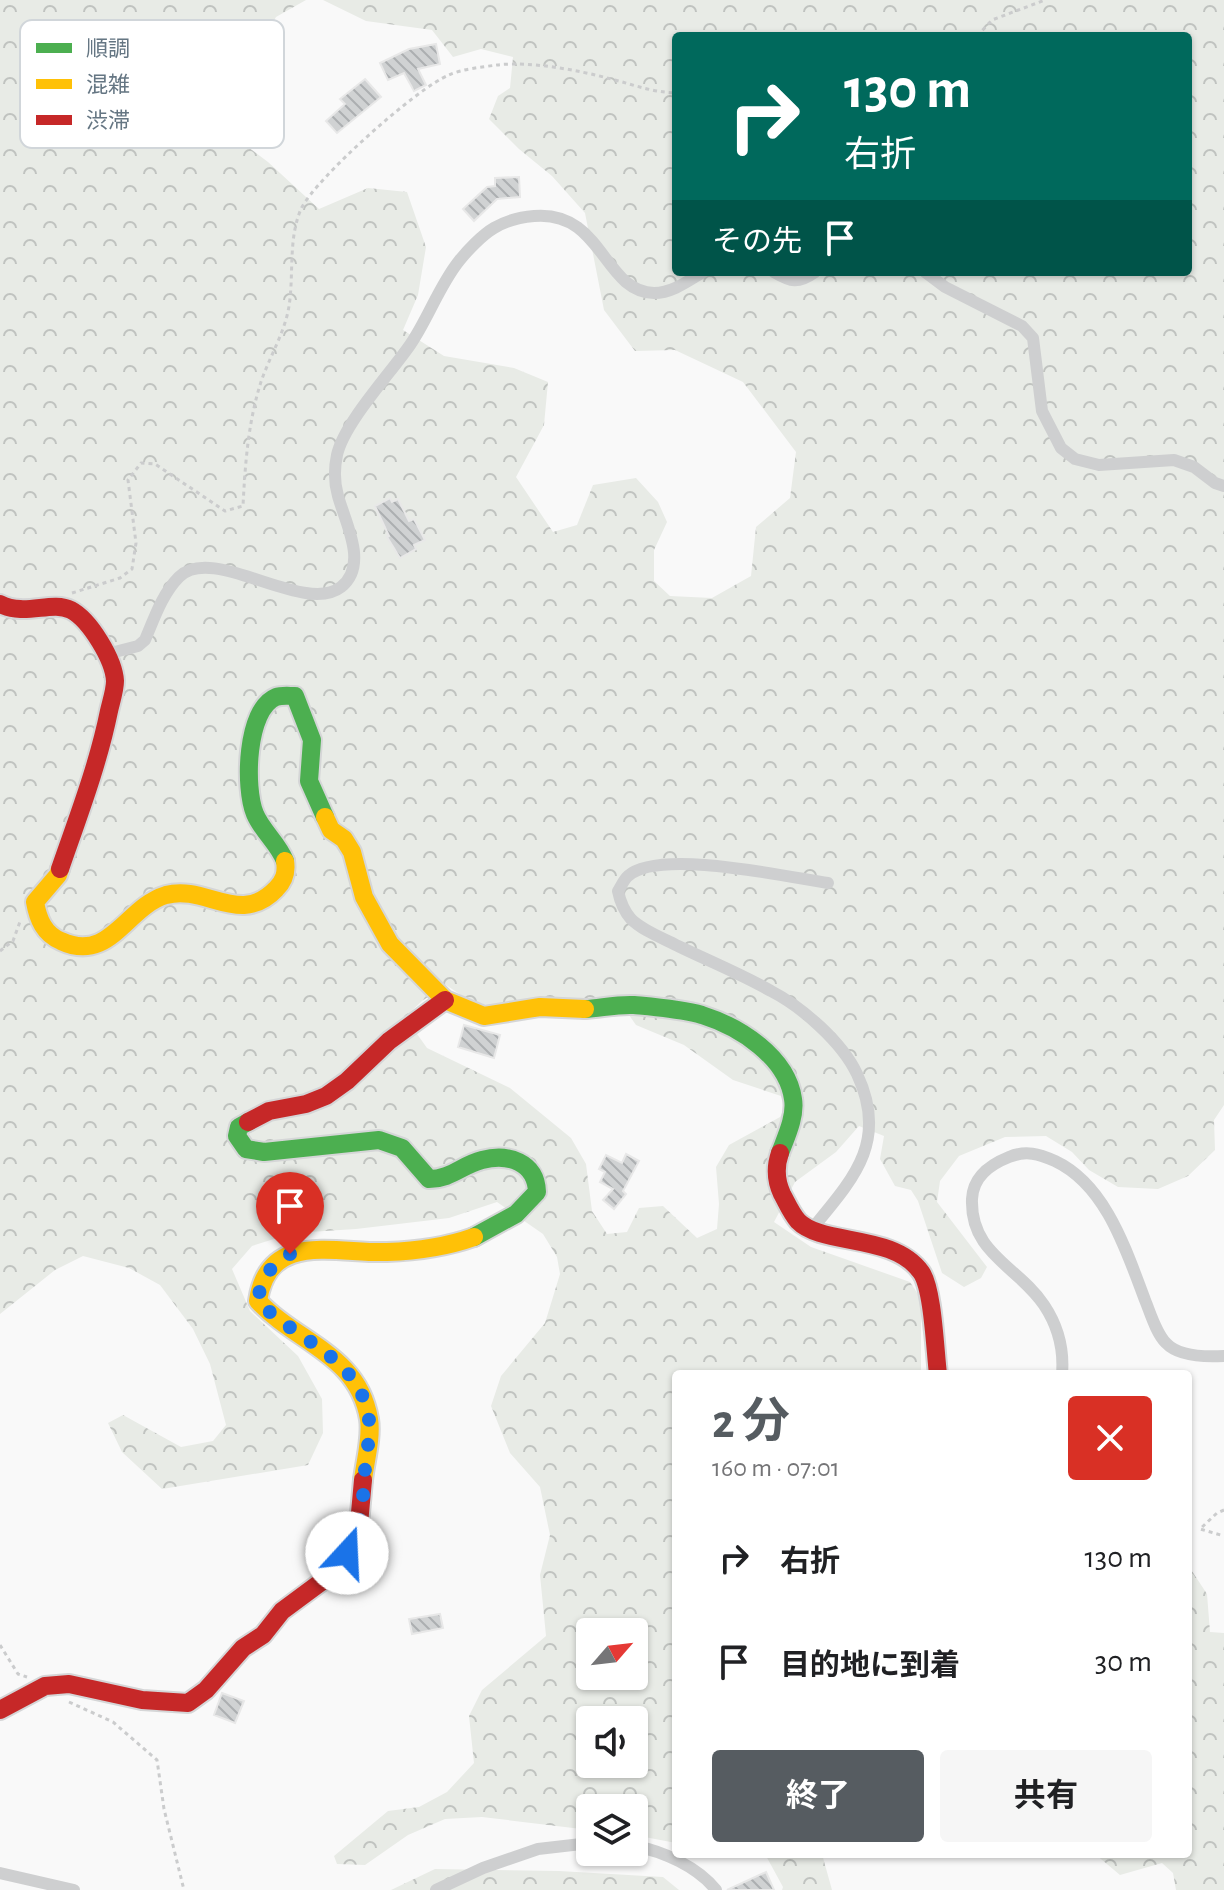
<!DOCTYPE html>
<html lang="ja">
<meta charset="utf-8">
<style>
:root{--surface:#fff;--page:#f6f6f6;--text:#202124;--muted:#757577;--accent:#565c61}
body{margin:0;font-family:"Alegreya Sans","Noto Sans JP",sans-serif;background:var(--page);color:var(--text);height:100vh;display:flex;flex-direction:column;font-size:30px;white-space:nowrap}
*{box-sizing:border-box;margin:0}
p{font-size:26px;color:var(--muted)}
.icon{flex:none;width:44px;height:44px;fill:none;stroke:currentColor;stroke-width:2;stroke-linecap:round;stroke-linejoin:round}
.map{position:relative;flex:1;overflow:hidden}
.panel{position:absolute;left:672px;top:1370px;width:520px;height:488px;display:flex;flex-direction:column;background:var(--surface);border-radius:8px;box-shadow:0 2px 6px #0004}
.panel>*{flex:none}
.top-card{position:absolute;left:672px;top:32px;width:520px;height:244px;border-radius:8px;box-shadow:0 2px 6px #0004;background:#00695c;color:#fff;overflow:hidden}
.needle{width:52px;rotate:62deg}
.controls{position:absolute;left:576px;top:1618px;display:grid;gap:16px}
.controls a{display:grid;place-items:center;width:72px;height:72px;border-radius:8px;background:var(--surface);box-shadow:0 2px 6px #0004;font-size:40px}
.pin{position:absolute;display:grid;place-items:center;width:68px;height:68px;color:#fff;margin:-82px -34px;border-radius:50% 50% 50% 0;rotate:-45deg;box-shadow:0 0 8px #0007}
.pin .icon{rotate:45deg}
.me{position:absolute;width:88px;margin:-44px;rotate:20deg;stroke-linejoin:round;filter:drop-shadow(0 0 6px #0008)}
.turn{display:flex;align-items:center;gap:28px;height:168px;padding:0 40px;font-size:36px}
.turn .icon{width:104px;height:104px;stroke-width:2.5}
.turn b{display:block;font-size:56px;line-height:68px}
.then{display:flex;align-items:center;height:76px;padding:0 40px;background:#0003;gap:16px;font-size:30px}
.round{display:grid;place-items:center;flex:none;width:84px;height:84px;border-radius:8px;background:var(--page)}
.overview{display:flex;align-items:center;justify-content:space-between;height:136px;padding:0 40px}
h1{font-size:48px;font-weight:700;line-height:60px;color:var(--accent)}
.primary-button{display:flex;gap:16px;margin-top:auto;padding:16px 40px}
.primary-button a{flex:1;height:92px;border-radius:8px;background:var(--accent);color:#fff;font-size:32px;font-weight:700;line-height:92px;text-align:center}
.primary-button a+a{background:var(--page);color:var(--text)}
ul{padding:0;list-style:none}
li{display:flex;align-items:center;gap:24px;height:104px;padding:0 40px}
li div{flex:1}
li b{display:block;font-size:30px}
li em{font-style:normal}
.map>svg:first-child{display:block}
.forest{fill:url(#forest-crowns);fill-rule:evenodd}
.building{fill:url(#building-back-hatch);stroke:#e8e8e8;stroke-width:2}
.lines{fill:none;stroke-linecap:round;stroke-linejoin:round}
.fast-casing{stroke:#d5d6d7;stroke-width:22}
.slow-casing{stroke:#d5d6d7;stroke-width:22}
.jam-casing{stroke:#d5d6d7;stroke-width:22}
.path{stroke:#cbcccd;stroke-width:3;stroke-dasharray:4 4;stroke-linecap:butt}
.street{stroke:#cecfd0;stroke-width:12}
.fast{stroke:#4caf50;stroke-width:18}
.slow{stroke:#ffc107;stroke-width:18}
.jam{stroke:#c62828;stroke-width:18}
.route{stroke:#1a73e8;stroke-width:14;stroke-dasharray:0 25.2}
.key{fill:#fff;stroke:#d1d6da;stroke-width:2}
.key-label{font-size:22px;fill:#657683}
</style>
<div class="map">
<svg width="1224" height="1890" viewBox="0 0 1224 1890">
<defs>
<pattern id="forest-crowns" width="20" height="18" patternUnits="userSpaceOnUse" patternTransform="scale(2)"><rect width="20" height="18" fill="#e8ebe6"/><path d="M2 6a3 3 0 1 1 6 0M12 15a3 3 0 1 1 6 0" fill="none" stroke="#c0c3c0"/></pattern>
<pattern id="building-back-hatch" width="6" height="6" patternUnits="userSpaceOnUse" patternTransform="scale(2)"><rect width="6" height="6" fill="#d0d2d3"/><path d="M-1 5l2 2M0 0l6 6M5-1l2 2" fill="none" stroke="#acafb1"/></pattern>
</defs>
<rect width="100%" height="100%" fill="#f9f9f9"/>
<g class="forest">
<path d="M0 0H306L276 17 260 44 204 78 216 123 268 162 319 209 368 188 407 192 426 247 418 295 403 330 444 356 514 368 548 382 544 425 516 477 553 532 577 525 593 485 636 478 658 502 667 522 654 550V581L670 596 712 598 751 576 756 527 790 498 796 452 743 382 675 350 635 351 604 310 585 213 552 176 519 149 489 119 498 96 510 88 513 57 481 49 453 57 432 30 366 21 323 0H1224V1105L1214 1120 1215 1150 1188 1176 1158 1189 1118 1187 1089 1170 1072 1152 1046 1136 1005 1137 959 1156 940 1181 937 1202 987 1267 981 1278 964 1287 942 1273 918 1201 911 1190 895 1186 880 1159 884 1136 859 1126 836 1152 795 1182 774 1222 811 1247 910 1282 921 1299V1374H676V1843L634 1835V1808H590V1830L482 1817 445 1819 408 1835 365 1865 337 1864 334 1856 388 1811 419 1807 447 1792 474 1763 469 1716 482 1690 546 1636 540 1575 550 1535 540 1487 510 1453 491 1406 501 1376 545 1323 560 1274 557 1257 543 1234 497 1202 449 1218 356 1229 293 1233 252 1246 232 1269 250 1311 298 1356 322 1399 323 1433 308 1465 162 1489 122 1452 108 1423 123 1415 181 1447 213 1441 226 1425 210 1364 193 1329 160 1285 129 1268 83 1256 55 1270 0 1314ZM676 36H1188V272H676ZM446 985 464 997 489 1006 617 998 636 1025 684 1045 733 1080 781 1096 787 1105 780 1117 729 1145 716 1167 719 1204 717 1229 697 1238 663 1206 639 1208 627 1232 607 1234 592 1211 586 1164 571 1138 510 1088 427 1048 405 1017 422 1001ZM590 1632H634V1676H590ZM590 1720H634V1764H590Z"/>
<polygon points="1188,1565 1207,1594 1210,1632 1224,1633 1224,1890 1176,1890 1173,1873 1162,1863 1120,1875 1095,1854 1188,1854"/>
<polygon points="765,1854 822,1854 832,1890 782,1890 783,1887"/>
<polygon points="435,1869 559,1871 663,1877 679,1890 391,1890"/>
</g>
<g class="building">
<polygon points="436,44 440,64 418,69 426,85 414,91 404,73 388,80 380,63 409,49"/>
<polygon points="365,79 381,97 337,133 326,121 345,104 340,99"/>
<polygon points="519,177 520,197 497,199 474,221 463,209 487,187 495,186 495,178"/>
<polygon points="390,498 392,502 398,499 409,521 414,519 425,540 414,545 416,549 400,558 387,537 389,536 375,506"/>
<polygon points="464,1025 500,1035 494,1058 458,1047"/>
<polygon points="626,1154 639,1161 623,1191 626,1194 614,1209 603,1200 613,1189 600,1182 605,1172 599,1169 606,1155 622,1163"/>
<polygon points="440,1614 443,1628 412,1634 409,1619"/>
<polygon points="222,1693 244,1701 235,1723 214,1715"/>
<polygon points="766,1872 774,1890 727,1890"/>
</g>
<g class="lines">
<g class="fast-casing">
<g id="fast">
<path d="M285 861C278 843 262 831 255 814 244 788 246 709 276 697 282 695 289 696 295 696L312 740 309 781 325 817"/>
<path d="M585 1009C601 1008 618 1004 634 1005 655 1007 681 1009 702 1015 740 1027 787 1057 793 1099 796 1116 786 1137 780 1153"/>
<path d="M248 1122 239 1127 237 1136 246 1149 264 1152 379 1140 402 1148 429 1179C451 1179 462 1165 482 1160 508 1153 536 1162 537 1192L516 1214 474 1237"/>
</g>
</g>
<g class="slow-casing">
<g id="slow">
<polyline points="325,817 331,830 344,839 352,852 364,897 390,944 445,1000 484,1016 540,1007 585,1009"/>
<path d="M60 869 58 875 35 902C38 919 44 934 61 941 110 964 126 907 166 895 206 884 240 927 276 889 284 881 287 873 285 861"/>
<path d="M363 1480C365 1462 372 1437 369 1419 358 1354 297 1343 258 1301 268 1230 337 1254 387 1252 417 1251 446 1247 474 1237"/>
</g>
</g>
<g class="jam-casing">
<g id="jam">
<path d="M0 604C26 617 51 600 71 610 90 620 114 660 115 681 115 690 111 702 109 711 98 765 78 817 60 869"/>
<polyline points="248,1122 269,1111 306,1104 326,1096 347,1081 389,1041 445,1000"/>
<path d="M780 1153C775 1167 776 1181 782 1194 787 1203 791 1213 798 1221 822 1246 893 1233 921 1272 933 1288 935 1351 938 1374"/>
<polyline points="0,1710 45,1686 69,1684 142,1700 188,1703 206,1690 243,1648 263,1635 282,1611 336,1571 358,1535 363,1480"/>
</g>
</g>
<g class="path">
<polyline points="977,36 992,20 1045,0"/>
<path d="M72 593 120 578 132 569 136 543 128 480 141 463 155 464 225 511 243 506C245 466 248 424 260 385 268 359 285 333 289 306 294 275 288 239 301 209 315 179 418 87 449 75 462 69 482 67 497 65 530 61 578 70 611 79 635 85 651 92 676 93"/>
<polyline points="0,951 13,941 21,919"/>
<polyline points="1224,1510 1217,1513 1200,1529 1224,1536"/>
<polyline points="0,1645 18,1674 27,1677"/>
<polyline points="69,1702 113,1722 157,1760 164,1809 184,1890"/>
</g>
<g class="street">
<path d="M774 272C791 282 798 284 815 272"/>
<polyline points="925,272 945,287 1022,326 1033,338 1042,411 1061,448 1075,459 1099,465 1174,460 1194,467 1215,483 1224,486"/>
<path d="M107 654 138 646 145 640C154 619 162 594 179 577 213 543 304 616 341 587 369 565 345 522 338 496 334 482 334 469 337 455 344 423 390 374 410 345 428 319 439 286 459 261 467 251 482 235 494 228 506 221 521 217 534 216 603 210 603 292 654 293 672 293 688 281 703 272"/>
<path d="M811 1230C853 1179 889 1142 857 1074 842 1042 802 1007 771 991 741 974 709 961 678 946 663 938 643 931 631 919 624 911 620 901 618 891 621 887 624 879 628 876 659 848 787 877 828 883"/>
<path d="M1062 1374C1064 1350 1058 1326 1044 1305 1018 1266 970 1254 972 1199 973 1177 989 1165 1009 1157 1026 1150 1039 1154 1055 1161 1106 1185 1126 1250 1145 1300 1150 1312 1156 1333 1166 1343 1179 1357 1207 1357 1224 1356"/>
<path d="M634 1846C663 1851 698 1867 716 1890"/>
<polyline points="0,1873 74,1890"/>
<polyline points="436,1890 483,1868 538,1849 590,1843"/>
</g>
<use href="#fast" class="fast"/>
<use href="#slow" class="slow"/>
<use href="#jam" class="jam"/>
</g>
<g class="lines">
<path class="route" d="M290 1254C270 1267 261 1276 258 1301 296 1341 361 1357 369 1420 371 1435 366 1454 365 1469 363 1499 362 1527 347 1553"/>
</g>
<rect x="20" y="20" width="264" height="128" rx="12" class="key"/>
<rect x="36" y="43" width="36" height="10" fill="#4caf50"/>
<rect x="36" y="79" width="36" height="10" fill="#ffc107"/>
<rect x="36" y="115" width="36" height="10" fill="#c62828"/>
<g class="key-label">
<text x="86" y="56">順調</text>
<text x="86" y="92">混雑</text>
<text x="86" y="128">渋滞</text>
</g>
</svg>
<div class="controls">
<a><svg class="needle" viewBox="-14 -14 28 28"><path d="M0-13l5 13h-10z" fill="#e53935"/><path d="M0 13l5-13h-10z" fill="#757577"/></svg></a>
<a><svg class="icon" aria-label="sound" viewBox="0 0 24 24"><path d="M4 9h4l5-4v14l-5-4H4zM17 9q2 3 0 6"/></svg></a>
<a><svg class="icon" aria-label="layers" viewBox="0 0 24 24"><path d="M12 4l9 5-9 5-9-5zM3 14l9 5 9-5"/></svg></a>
</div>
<div class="pin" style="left:290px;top:1254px;background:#d93025"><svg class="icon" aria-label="arrive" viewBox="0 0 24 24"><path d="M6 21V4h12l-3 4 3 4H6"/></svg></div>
<svg class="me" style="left:347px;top:1553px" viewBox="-20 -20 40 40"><circle r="19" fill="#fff"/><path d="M0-13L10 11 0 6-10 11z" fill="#1a73e8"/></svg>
<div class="top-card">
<div class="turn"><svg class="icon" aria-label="right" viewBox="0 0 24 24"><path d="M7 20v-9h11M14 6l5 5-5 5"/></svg><div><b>130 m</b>右折</div></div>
<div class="then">その先<svg class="icon" aria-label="arrive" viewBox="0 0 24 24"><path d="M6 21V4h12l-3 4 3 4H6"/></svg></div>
</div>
<section class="panel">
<div class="overview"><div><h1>2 分</h1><p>160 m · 07:01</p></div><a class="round" style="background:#d93025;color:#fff"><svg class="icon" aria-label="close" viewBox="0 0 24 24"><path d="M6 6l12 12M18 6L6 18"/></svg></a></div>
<ul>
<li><svg class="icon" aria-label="right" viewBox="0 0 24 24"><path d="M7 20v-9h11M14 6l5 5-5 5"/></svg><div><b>右折</b></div><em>130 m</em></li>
<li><svg class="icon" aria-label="arrive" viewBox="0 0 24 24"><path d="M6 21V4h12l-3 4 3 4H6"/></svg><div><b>目的地に到着</b></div><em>30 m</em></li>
</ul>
<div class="primary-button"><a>終了</a><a>共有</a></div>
</section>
</div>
